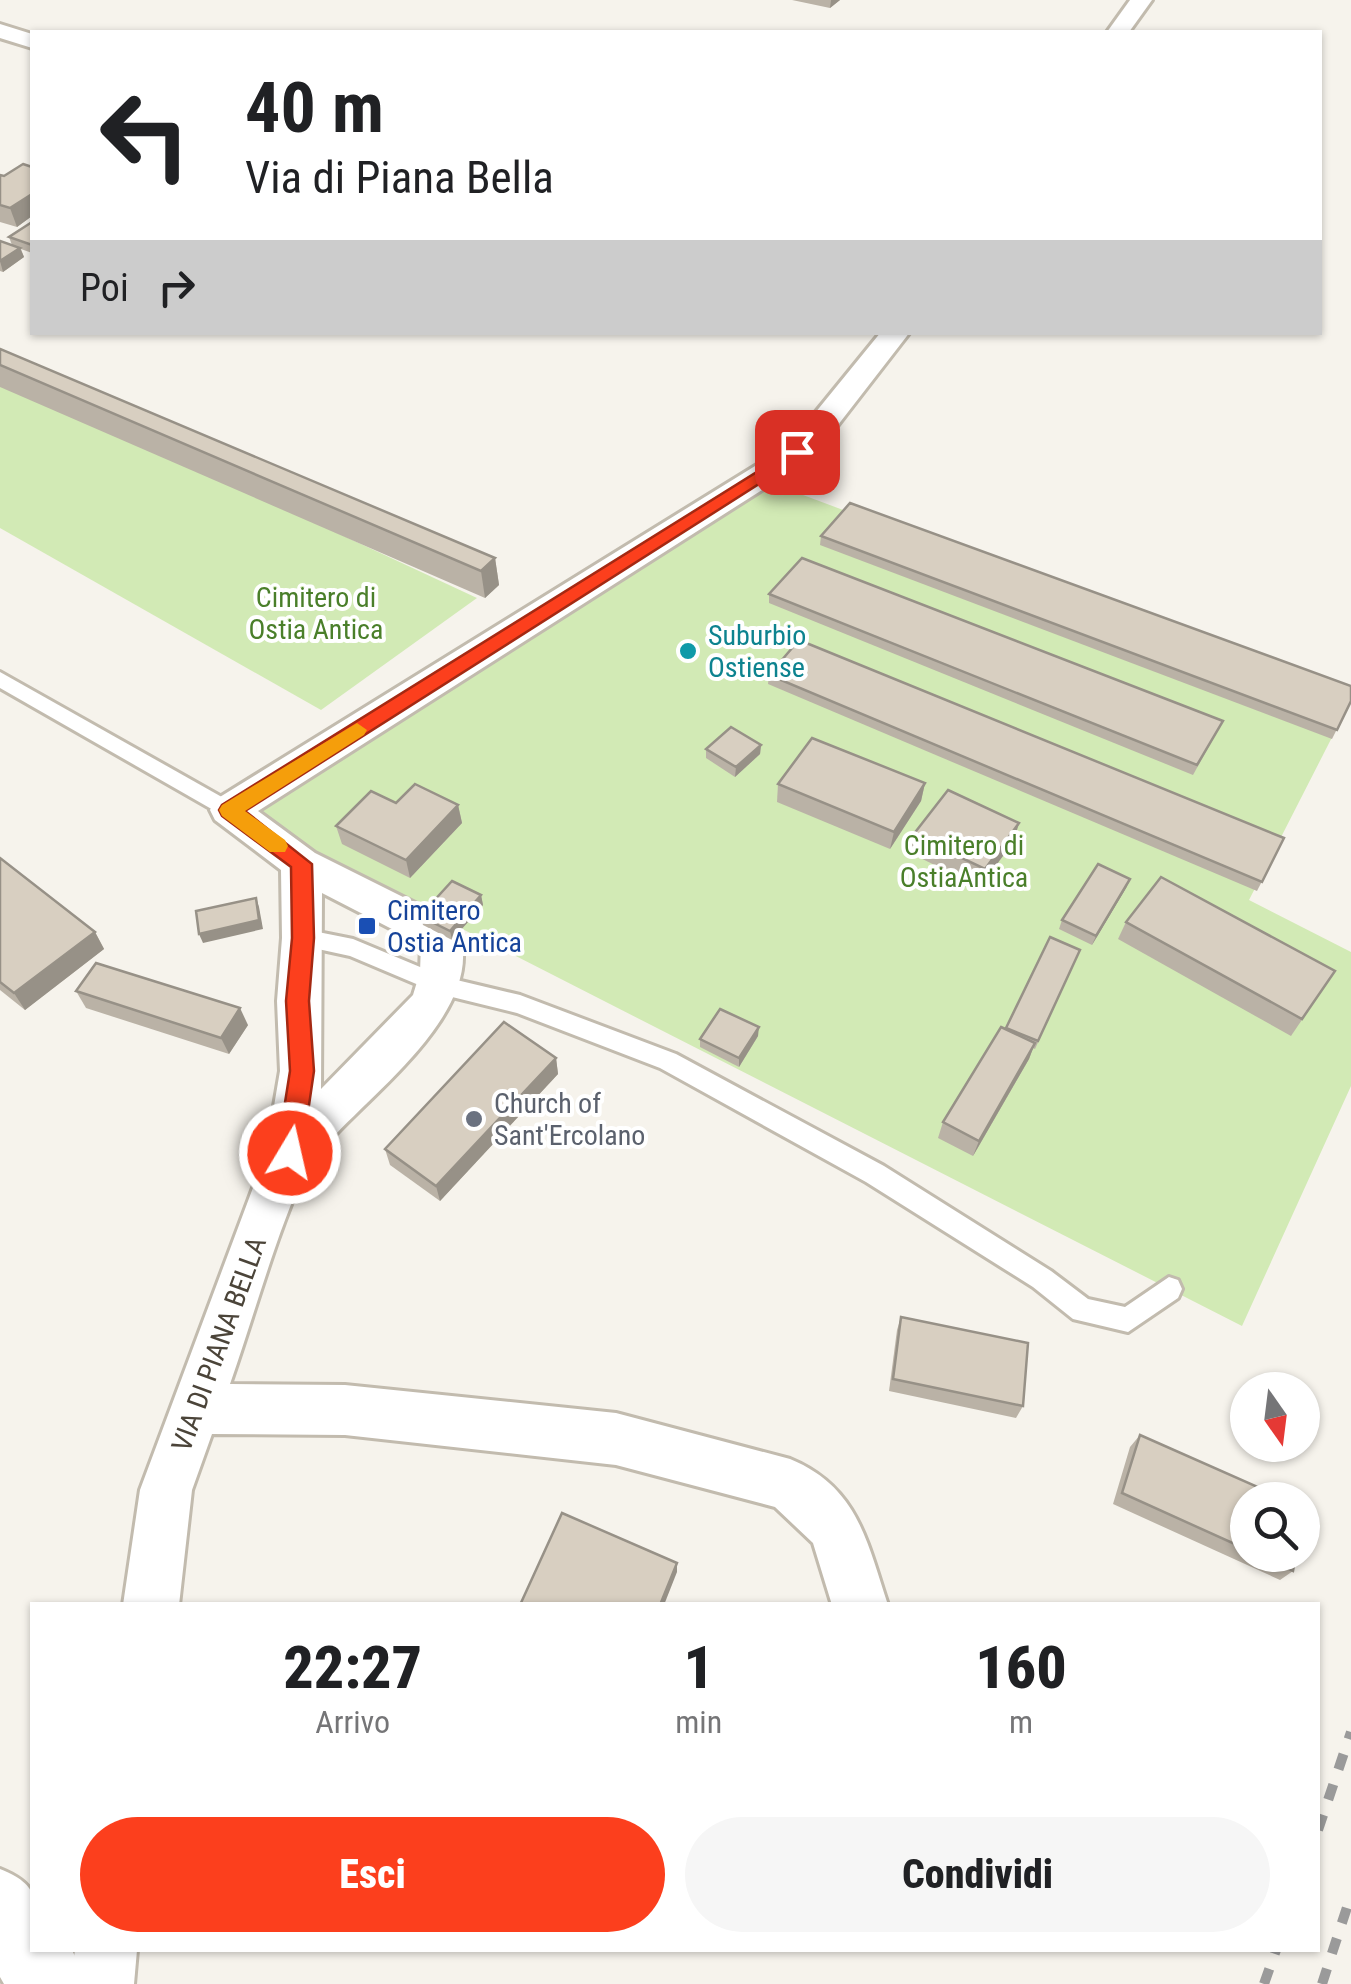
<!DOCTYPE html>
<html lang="it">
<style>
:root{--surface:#fff;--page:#f6f6f6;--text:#202124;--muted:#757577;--accent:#fc3f1d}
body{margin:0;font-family:"Roboto Condensed",sans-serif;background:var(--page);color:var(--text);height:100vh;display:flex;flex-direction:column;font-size:38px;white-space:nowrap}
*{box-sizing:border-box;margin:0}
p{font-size:32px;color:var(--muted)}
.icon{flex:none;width:55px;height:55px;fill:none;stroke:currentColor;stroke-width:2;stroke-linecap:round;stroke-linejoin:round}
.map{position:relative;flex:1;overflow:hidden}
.side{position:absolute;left:30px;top:1602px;width:1290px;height:350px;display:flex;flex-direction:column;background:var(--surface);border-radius:0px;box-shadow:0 2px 8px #0004}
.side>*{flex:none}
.top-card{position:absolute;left:30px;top:30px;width:1292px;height:305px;border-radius:0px;box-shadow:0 2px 8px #0004;background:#fff;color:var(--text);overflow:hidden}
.needle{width:65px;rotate:166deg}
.tools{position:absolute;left:1230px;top:1372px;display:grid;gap:20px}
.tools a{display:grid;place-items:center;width:90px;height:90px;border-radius:50%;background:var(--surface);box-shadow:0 2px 8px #0004;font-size:50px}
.pin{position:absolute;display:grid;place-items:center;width:85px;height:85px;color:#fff;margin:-42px;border-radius:20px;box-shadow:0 5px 15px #0006}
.me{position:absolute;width:110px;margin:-55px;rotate:9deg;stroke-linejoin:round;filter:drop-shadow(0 0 8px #0008)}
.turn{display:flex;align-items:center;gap:35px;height:210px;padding:0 50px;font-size:45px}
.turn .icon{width:130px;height:130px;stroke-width:2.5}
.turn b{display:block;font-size:70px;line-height:85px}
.then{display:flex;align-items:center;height:95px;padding:0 50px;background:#0003;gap:20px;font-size:38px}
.eta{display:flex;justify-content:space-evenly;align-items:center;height:170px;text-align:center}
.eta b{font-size:60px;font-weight:800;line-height:70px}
.cta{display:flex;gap:20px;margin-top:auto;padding:20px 50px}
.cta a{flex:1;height:115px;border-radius:60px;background:var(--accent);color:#fff;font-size:40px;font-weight:800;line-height:115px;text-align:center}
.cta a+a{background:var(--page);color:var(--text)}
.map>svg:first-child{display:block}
.green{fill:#d2eab5}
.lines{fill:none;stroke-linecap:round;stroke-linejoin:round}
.service-casing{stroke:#c2bbae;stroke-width:6}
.minor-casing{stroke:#c2bbae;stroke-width:6}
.tertiary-casing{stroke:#c2bbae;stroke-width:6}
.service{fill:#fff;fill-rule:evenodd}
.minor{fill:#fff;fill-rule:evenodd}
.tertiary{fill:#fff;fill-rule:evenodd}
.rail{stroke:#9a9a9a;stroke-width:10;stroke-dasharray:16 16;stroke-linecap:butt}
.wall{fill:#bab2a6}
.shaded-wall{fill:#979187}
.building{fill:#d8cfc1;stroke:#979187;stroke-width:2.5}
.route{fill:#fc3f1d;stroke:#a42913;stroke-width:2.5}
.slow{fill:#f59e0b}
.culture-dot{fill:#0f9aa8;stroke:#fff;stroke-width:4}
.transit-dot{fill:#1a4fb4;stroke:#fff;stroke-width:4}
.worship-dot{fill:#6b7280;stroke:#fff;stroke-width:4}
.labels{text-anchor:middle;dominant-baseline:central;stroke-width:8;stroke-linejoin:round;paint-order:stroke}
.park-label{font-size:28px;fill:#4a7f2a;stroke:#fff}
.culture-label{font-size:28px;fill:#0d838f;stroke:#fff;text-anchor:start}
.transit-label{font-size:28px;fill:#164399;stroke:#fff;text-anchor:start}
.worship-label{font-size:28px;fill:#5b616d;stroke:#fff;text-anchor:start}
.street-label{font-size:28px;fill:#4b4439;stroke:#fff}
</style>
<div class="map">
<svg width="1351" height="1984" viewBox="0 0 1351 1984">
<rect width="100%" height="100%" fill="#f6f3ec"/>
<g class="green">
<polygon points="0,376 477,598 321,710 0,528"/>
<polygon points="771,483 1351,700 1249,900 1351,952 1351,1086 1242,1326 229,810 542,614 573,610"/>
</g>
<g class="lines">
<g class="service-casing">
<g id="service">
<polygon points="0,672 236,805 239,810 236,815 222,815 0,688"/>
<polygon points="303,929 353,939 444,977 520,995 676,1054 884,1166 1051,1271 1088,1299 1125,1307 1169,1277 1178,1280 1182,1289 1178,1298 1128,1332 1073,1319 1033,1287 866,1182 660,1068 517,1013 440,994 350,956 295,944 292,938 295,932"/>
</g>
</g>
<g class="minor-casing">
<g id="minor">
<polygon points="1130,0 1152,0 1129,32 1107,32"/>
<polygon points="0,24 32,34 32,48 0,38"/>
<path d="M881 332H910L824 443 798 467 258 811 315 853 455 923C494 999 382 1085 336 1134 326 1145 312 1156 306 1169 275 1237 255 1313 230 1384L345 1385 616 1413 790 1459C858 1487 867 1542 888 1605H832L813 1543 775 1507 616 1465 345 1435 212 1434 192 1490 179 1605H123L140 1490 266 1153 280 1071 277 1001 282 938 281 870 215 820 210 810 215 800 776 453 802 429ZM322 893 421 944 420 972 413 995 321 1089Z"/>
<polygon points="75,1950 137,1950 134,1984 70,1984"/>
</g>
</g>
<g class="tertiary-casing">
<path id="tertiary" d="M0 1869C47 1888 32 1904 32 1950H72L88 1984H4L0 1977Z"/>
</g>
<use href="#service" class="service"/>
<use href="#minor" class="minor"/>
<use href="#tertiary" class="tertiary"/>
<g class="rail">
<polyline points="1318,1830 1351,1732"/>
<polyline points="1264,1984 1276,1950"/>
<polyline points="1322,1984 1351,1895"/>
</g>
</g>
<g class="wall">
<polygon points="792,0 840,0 830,8"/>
<polygon points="32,167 32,216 17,227 0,222 0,175 4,176"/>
<polygon points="32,222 32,253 21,249 24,257 3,272 0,271 0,241 12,245 9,237"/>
<polygon points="0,349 495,558 499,585 485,598 0,387"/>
<polygon points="821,536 1351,701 1332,739 820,545"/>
<polygon points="769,594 1223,721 1193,775 769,603"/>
<polygon points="769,675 1284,838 1257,891 768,684"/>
<polygon points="761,745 760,754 735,777 706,758 706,749"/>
<polygon points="925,783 921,801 890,849 777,802 778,784"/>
<polygon points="396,803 458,805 462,823 410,878 342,844 336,826"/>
<polygon points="913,835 1014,841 980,887 910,853"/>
<polygon points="0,858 95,932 104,949 25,1010 0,990"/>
<polygon points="1130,879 1126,888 1092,945 1059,929 1062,920"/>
<polygon points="481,895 483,905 452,940 423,925 420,916"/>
<polygon points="1126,922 1335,971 1291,1036 1118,939"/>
<polygon points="1050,937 1080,950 1035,1049 1033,1048 1029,1059 973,1156 938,1138 943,1122 1006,1030"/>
<polygon points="76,991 248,1025 229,1054 86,1008"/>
<polygon points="758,1036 739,1067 700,1047 700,1039"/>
<polygon points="556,1058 558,1074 440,1201 390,1165 385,1149"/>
<polygon points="901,1317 1023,1406 1016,1418 889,1391 897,1330"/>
<polygon points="1140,1435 1248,1500 1248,1555 1296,1555 1293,1571 1280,1580 1113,1504 1130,1447"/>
</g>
<g class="shaded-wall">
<polygon points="831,0 840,0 830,8"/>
<polygon points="32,194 32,216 17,227 10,208"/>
<polygon points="20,248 24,257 3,272 0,261"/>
<polygon points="495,558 499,585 485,598 481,571"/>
<polygon points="761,745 760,754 735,777 736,767"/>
<polygon points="925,783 921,801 890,849 894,832"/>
<polygon points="458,805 462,823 410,878 406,860"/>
<polygon points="1019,823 1014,841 980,887 985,869"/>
<polygon points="1130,879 1126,888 1092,945 1096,936"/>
<polygon points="481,895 483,905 452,940 450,931"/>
<polygon points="256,898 259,907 263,929 203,943 199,934"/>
<polygon points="95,932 104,949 25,1010 14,993"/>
<polygon points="240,1008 248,1025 229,1054 221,1038"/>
<polygon points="759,1027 758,1036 739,1067 739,1058"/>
<polygon points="1035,1043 1029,1059 973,1156 979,1141"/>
<polygon points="556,1058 558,1074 440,1201 436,1186"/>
<polygon points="677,1563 677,1572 664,1605 660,1605"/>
</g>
<g class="building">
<polygon points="23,164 32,167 32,194 10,208 0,205 0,175 4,176"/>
<polygon points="32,222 32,245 9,237"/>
<polygon points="0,241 20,248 0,261"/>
<polygon points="0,349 495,558 481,571 0,365"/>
<polygon points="850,503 1351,686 1351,701 1337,730 821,536"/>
<polygon points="802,558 1223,721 1197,765 769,594"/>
<polygon points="799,640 1284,838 1262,882 769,675"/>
<polygon points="731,727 761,745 736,767 706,749"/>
<polygon points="812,738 925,783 894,832 778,784"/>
<polygon points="415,784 458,805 406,860 336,826 371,791 396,803"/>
<polygon points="948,790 1019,823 985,869 913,835"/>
<polygon points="0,858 95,932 14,993 0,982"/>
<polygon points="1098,864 1130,879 1096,936 1062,920"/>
<polygon points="1161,877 1335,971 1302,1019 1126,922"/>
<polygon points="452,881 481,895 450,931 420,916"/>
<polygon points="256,898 259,920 199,934 196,911"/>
<polygon points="1050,937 1080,950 1038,1041 1006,1028"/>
<polygon points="96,963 240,1008 221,1038 76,991"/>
<polygon points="720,1009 759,1027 739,1058 700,1039"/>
<polygon points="504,1022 556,1058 436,1186 385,1149"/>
<polygon points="1001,1027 1035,1043 979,1141 943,1122"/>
<polygon points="901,1317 1028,1343 1023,1406 893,1379"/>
<polygon points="1140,1435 1287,1500 1248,1500 1248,1550 1122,1493"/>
<polygon points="1302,1507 1306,1508 1302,1525"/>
<polygon points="562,1513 677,1563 660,1605 520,1605"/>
<polygon points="1258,1555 1296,1555 1293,1571"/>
</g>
<polygon class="route" points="797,447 805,452 803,456 245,811 312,864 314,938 309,1001 314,1071 302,1153 298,1160 290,1164 281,1160 277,1153 290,1071 286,1001 292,938 291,867 222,816 219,810 222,805"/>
<polygon class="slow" points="357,723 367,730 364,735 245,811 285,840 288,846 285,852 270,852 222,816 219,810 222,805"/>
<circle class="culture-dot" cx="688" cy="651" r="10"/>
<rect class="transit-dot" x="357" y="916" width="20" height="20" rx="5"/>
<circle class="worship-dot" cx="474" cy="1119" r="10"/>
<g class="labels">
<g class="park-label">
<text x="316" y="597">Cimitero di<tspan x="316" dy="32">Ostia Antica</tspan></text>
<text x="964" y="845">Cimitero di<tspan x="964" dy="32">OstiaAntica</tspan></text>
</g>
<g class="culture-label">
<text x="708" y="635">Suburbio<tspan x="708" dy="32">Ostiense</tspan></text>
</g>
<g class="transit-label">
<text x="387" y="910">Cimitero<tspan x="387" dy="32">Ostia Antica</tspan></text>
</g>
<g class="worship-label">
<text x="494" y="1103">Church of<tspan x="494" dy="32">Sant'Ercolano</tspan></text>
</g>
<g class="street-label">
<text transform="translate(219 1344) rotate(-70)">VIA DI PIANA BELLA</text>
</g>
</g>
</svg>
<div class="tools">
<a><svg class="needle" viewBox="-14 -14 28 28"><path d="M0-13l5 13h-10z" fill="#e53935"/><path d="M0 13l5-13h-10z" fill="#757577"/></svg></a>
<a><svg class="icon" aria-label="search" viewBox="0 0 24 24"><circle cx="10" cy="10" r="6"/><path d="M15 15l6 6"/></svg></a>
</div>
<div class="pin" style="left:797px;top:452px;background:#d93025"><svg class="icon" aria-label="arrive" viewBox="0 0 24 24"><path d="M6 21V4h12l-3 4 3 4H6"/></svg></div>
<svg class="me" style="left:290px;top:1153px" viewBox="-20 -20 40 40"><circle r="17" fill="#fc3f1d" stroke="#fff" stroke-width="3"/><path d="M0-11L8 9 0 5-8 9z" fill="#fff"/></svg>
<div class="top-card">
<div class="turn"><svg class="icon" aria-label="left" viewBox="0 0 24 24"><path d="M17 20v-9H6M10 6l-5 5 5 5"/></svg><div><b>40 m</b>Via di Piana Bella</div></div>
<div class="then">Poi<svg class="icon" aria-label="right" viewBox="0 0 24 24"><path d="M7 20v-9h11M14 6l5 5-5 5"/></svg></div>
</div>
<section class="side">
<div class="eta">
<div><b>22:27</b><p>Arrivo</p></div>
<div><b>1</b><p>min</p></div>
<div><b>160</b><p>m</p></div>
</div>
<div class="cta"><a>Esci</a><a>Condividi</a></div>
</section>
</div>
